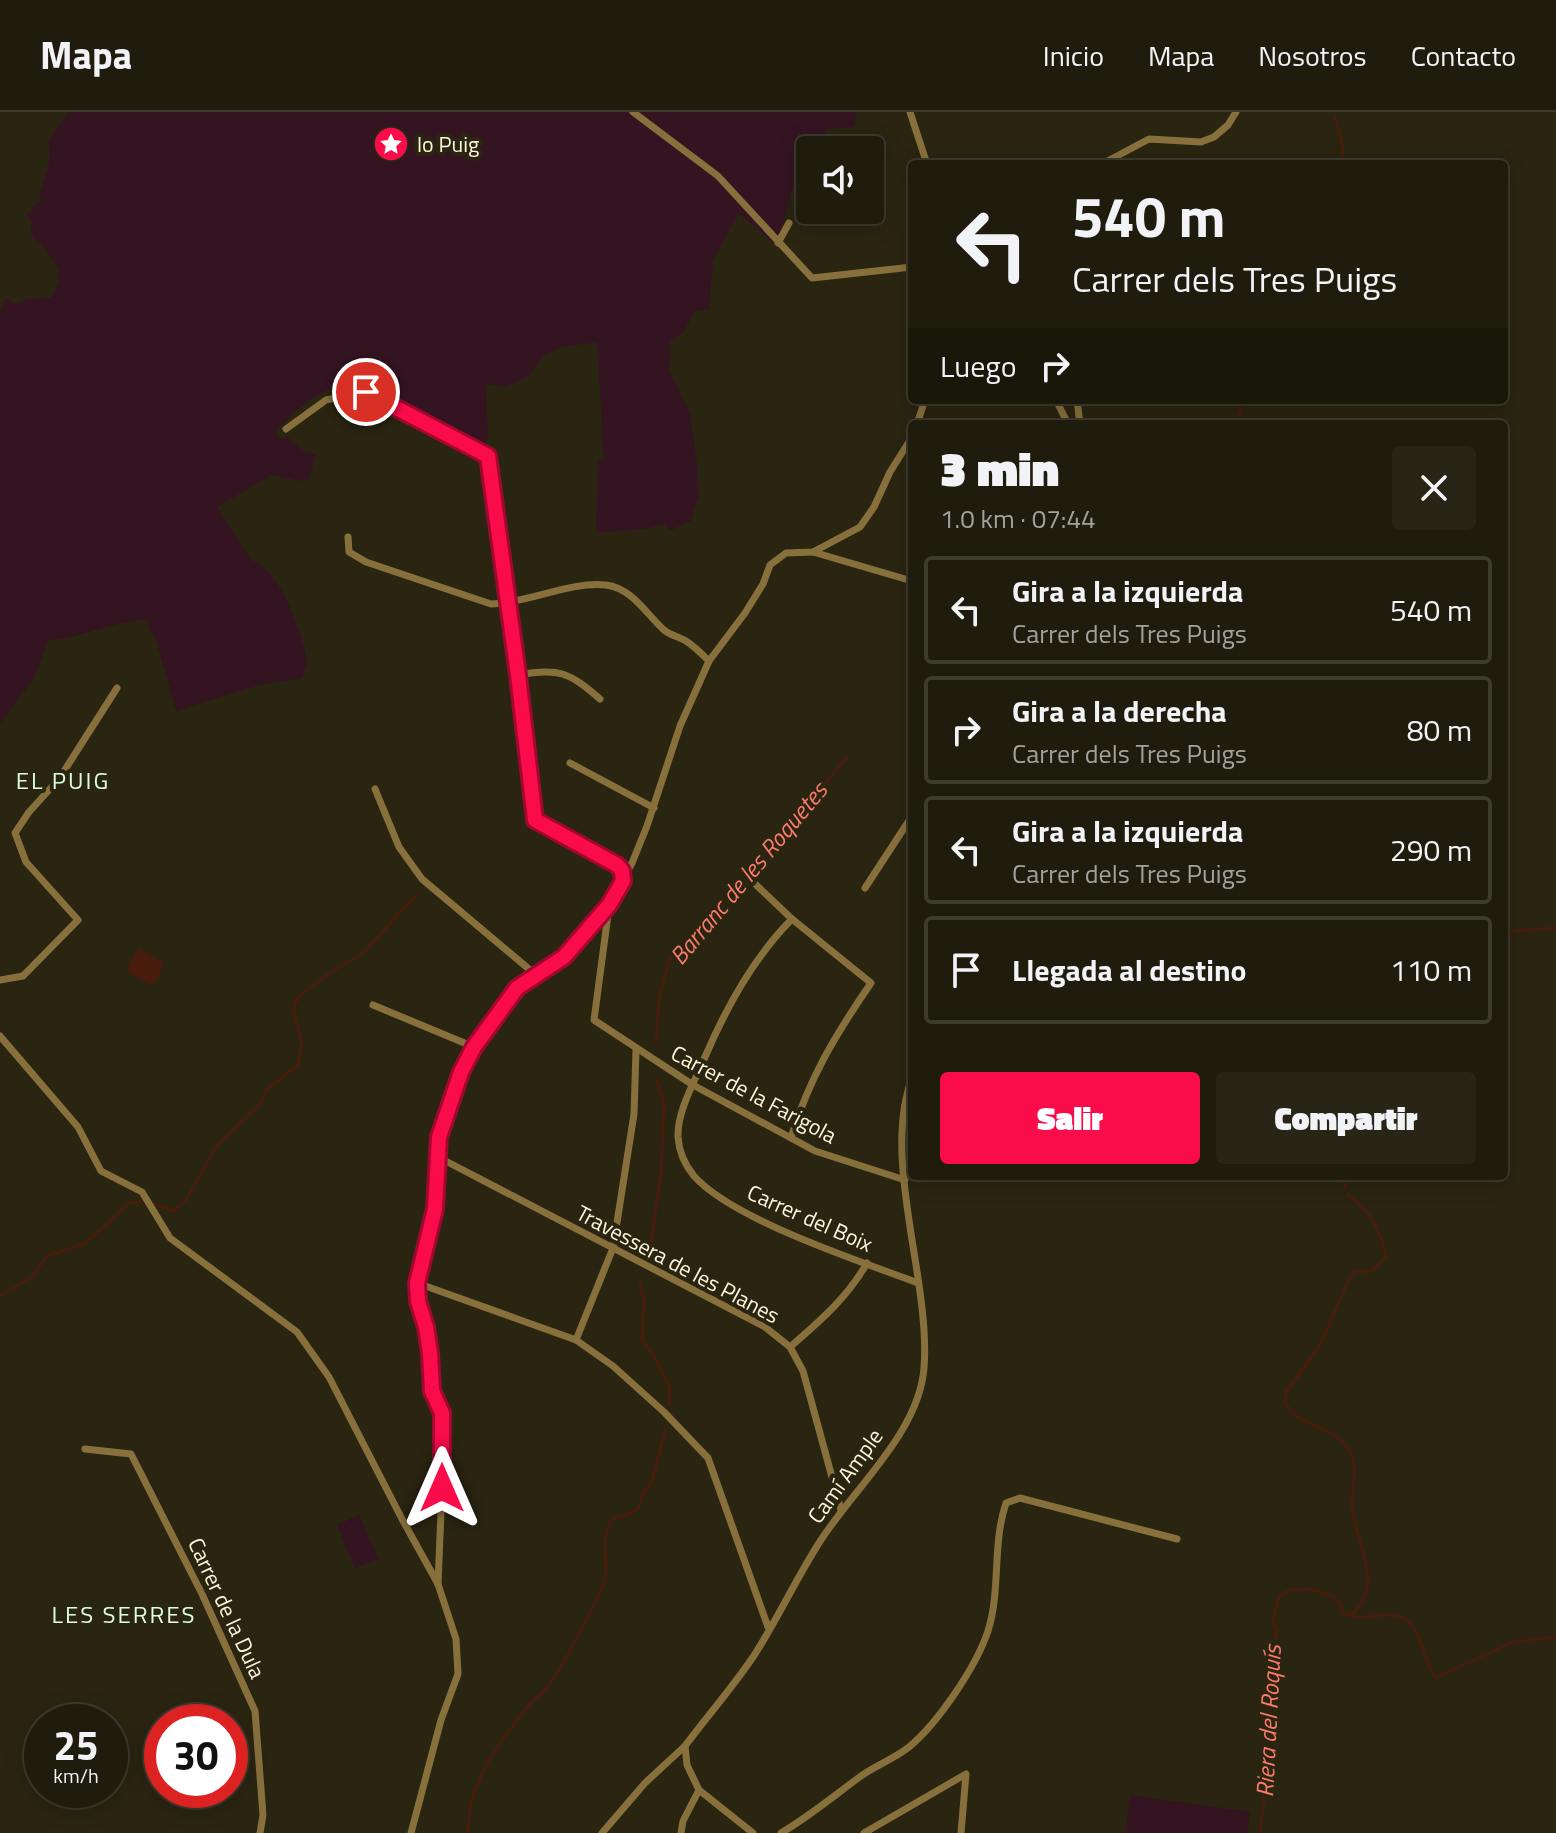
<!DOCTYPE html>
<html lang="es">
<meta charset="utf-8">
<style>
:root{--surface:#201c0d;--page:#282516;--text:#f1f3f6;--muted:#a2a19d;--line:#3d3a2e;--accent:#fa0b4a}
body{margin:0;font-family:"Titillium Web",sans-serif;background:var(--page);color:var(--text);height:100vh;display:flex;flex-direction:column;font-size:30px;white-space:nowrap}
*{box-sizing:border-box;margin:0}
p{font-size:26px;color:var(--muted)}
.icon{flex:none;width:44px;height:44px;fill:none;stroke:currentColor;stroke-width:2;stroke-linecap:round;stroke-linejoin:round}
.map{position:relative;flex:1;overflow:hidden}
.sheet{position:absolute;left:908px;top:308px;width:600px;height:760px;display:flex;flex-direction:column;background:var(--surface);border-radius:8px;box-shadow:0 4px 20px #0003,0 0 0 2px var(--line)}
.sheet>*{flex:none}
.banner{position:absolute;left:908px;top:48px;width:600px;height:244px;border-radius:8px;box-shadow:0 4px 20px #0003,0 0 0 2px var(--line);background:#201c0d;color:var(--text);overflow:hidden}
.controls{position:absolute;left:796px;top:24px;display:grid;gap:16px}
.controls a{display:grid;place-items:center;width:88px;height:88px;border-radius:8px;background:var(--surface);box-shadow:0 4px 20px #0003,0 0 0 2px var(--line);font-size:40px}
.speed{position:absolute;left:24px;top:1592px;display:flex;gap:16px;font-size:40px;font-weight:700;text-align:center}
.speed>*{display:grid;place-content:center;width:104px;height:104px;border-radius:50%;background:var(--surface);box-shadow:0 4px 20px #0003,0 0 0 2px var(--line);line-height:1}
.speed small{font-size:20px;font-weight:400}
.speed .limit{border:12px solid #d22;background:#fff;color:#111}
.pin{position:absolute;display:grid;place-items:center;width:68px;height:68px;color:#fff;margin:-34px;border:4px solid #fff;border-radius:50%;box-shadow:0 2px 8px #0007}
.me{position:absolute;width:88px;margin:-44px;rotate:0deg;stroke-linejoin:round;filter:drop-shadow(0 0 6px #0008)}
.turn{display:flex;align-items:center;gap:28px;height:168px;padding:0 32px;font-size:36px}
.turn .icon{width:104px;height:104px;stroke-width:2.5}
.turn b{display:block;font-size:56px;line-height:68px}
.then{display:flex;align-items:center;height:76px;padding:0 32px;background:#0003;gap:16px;font-size:30px}
.round{display:grid;place-items:center;flex:none;width:84px;height:84px;border-radius:8px;background:var(--page)}
.head{display:flex;align-items:center;justify-content:space-between;height:136px;padding:0 32px}
h1{font-size:48px;font-weight:800;line-height:60px}
.action{display:flex;gap:16px;margin-top:auto;padding:16px 32px}
.action a{flex:1;height:92px;border-radius:8px;background:var(--accent);color:#fff;font-size:32px;font-weight:800;line-height:92px;text-align:center}
.action a+a{background:var(--page);color:var(--text)}
ul{padding:0;list-style:none}
li{display:flex;align-items:center;gap:24px;height:108px;margin:0 16px 12px;padding:0 16px;border:4px solid var(--line);border-radius:8px}
li div{flex:1}
li b{display:block;font-size:30px}
li em{font-style:normal}
header{display:flex;align-items:center;gap:48px;box-sizing:border-box;height:112px;padding:0 40px;background:var(--surface);border-bottom:2px solid var(--line)}
header strong{font-size:38px}
nav{display:flex;gap:44px;margin-inline-start:auto;font-size:28px}
.map>svg:first-child{display:block}
.green{fill:#341421}
.water{fill:#481c0c}
.lines{fill:none;stroke-linecap:round;stroke-linejoin:round}
.stream{stroke:#481c0c;stroke-width:3}
.street{stroke:#88703d;stroke-width:7}
.route-casing{stroke:#a20730;stroke-width:20}
.route{stroke:#fa0b4a;stroke-width:14}
.labels{text-anchor:middle;dominant-baseline:central;stroke-width:8;stroke-linejoin:round;paint-order:stroke}
.poi-label{font-size:22px;fill:#fef5db;stroke:#2a2511;text-anchor:start}
.street-label{font-size:22px;fill:#fef5db;stroke:#2a2511}
.neighbourhood-label{font-size:24px;letter-spacing:2px;fill:#ddfedd;stroke:#2a2511}
.water-label{font-size:24px;font-style:italic;fill:#fc7a6b;stroke:#2a2511}
</style>
<header>
<strong>Mapa</strong>
<nav><a>Inicio</a><a>Mapa</a><a>Nosotros</a><a>Contacto</a></nav>
</header>
<div class="map">
<svg width="1556" height="1721" viewBox="0 0 1556 1721">
<rect width="100%" height="100%" fill="#2a2511"/>
<g class="green">
<path d="M68 0H857L853 15 826 17 825 21C792 37 791 101 776 133L739 101 713 149 709 198 694 199 684 220 670 230 669 259 690 301 697 353 699 385 691 409 669 419 665 412 645 417 596 421 598 349 604 347 597 230 562 235 544 243 529 264 515 271 503 275 489 272 486 274 488 324 484 339C470 323 442 320 424 307 408 296 387 273 367 270 334 266 294 295 276 320L277 325 283 327 287 325 307 342 310 340 316 343 309 366 301 369 271 363 217 395 251 448C281 457 303 523 308 552L302 566 260 573 176 599 156 528 148 515 149 508C114 508 83 526 48 528L34 566 0 611V199L6 186 15 191 29 187 50 186C66 165 58 153 43 135 38 130 32 127 31 120 30 116 31 112 31 108L27 103 35 92 41 90 40 82 50 46 49 28Z"/>
<polygon points="359,1403 379,1447 355,1456 337,1413"/>
<polygon points="1130,1683 1250,1700 1247,1721 1125,1721"/>
</g>
<polygon class="water" points="140,837 164,851 156,870 151,873 126,860 134,842"/>
<g class="lines">
<g class="stream">
<polyline points="1335,5 1343,34 1341,52"/>
<polyline points="1239,312 1241,288"/>
<polyline points="1504,827 1514,819 1556,816"/>
<polyline points="656,931 659,886 670,847 741,767 780,727 847,645"/>
<polyline points="1330,1064 1334,1068 1343,1070"/>
<polyline points="1344,1064 1345,1076"/>
<path d="M1347 1082C1369 1097 1381 1118 1386 1144L1371 1160 1356 1159 1349 1167 1320 1233 1286 1280 1285 1291C1289 1295 1293 1301 1298 1305 1315 1317 1338 1318 1349 1338 1359 1356 1352 1374 1352 1393 1354 1429 1388 1475 1349 1504"/>
<polyline points="151,1091 174,1099 186,1088 217,1033 260,992 266,978 298,953 302,931 293,896 299,884 328,862 363,841 417,782"/>
<polyline points="650,1136 661,1061 664,991 656,966"/>
<polyline points="640,1171 644,1188 642,1228 654,1244 670,1276 669,1293"/>
<polyline points="0,1184 32,1165 47,1144 86,1131 128,1092 144,1088"/>
<path d="M468 1721C467 1671 500 1629 530 1592 537 1584 546 1579 551 1570 567 1547 580 1520 593 1495 597 1486 603 1476 605 1467 609 1446 599 1426 612 1407L634 1400 639 1395 643 1382 652 1369 665 1319"/>
<path d="M1260 1721 1266 1672V1560L1277 1518 1273 1508 1279 1485 1289 1478 1308 1477 1333 1484 1340 1492 1342 1500C1364 1511 1377 1500 1397 1504 1424 1509 1422 1552 1436 1566L1513 1530 1556 1525"/>
</g>
<g class="street">
<polyline points="633,0 718,64 812,166 912,155"/>
<polyline points="910,0 927,52"/>
<polyline points="1102,52 1149,27 1201,30 1214,25 1228,13 1236,0"/>
<polyline points="778,131 789,111"/>
<polyline points="1056,288 1068,312"/>
<polyline points="1077,288 1080,312"/>
<polyline points="917,312 925,288"/>
<polyline points="286,317 326,288 366,280 488,344 518,563 535,708 617,753 622,759 623,768"/>
<path d="M348 425 349 440 366 450 491 492C529 491 570 469 606 473 632 476 647 503 664 518 670 523 679 525 686 529 694 534 702 542 709 549"/>
<polyline points="813,440 912,469"/>
<path d="M518 563C559 555 570 561 600 587"/>
<polyline points="570,651 654,696"/>
<polyline points="375,677 399,735 422,767 536,863"/>
<path d="M751 768 792 807 871 871C836 922 809 966 791 1026"/>
<polyline points="865,776 912,704"/>
<polyline points="609,795 594,908 693,973 815,1039 905,1068"/>
<path d="M792 807C754 845 726 896 705 945 695 969 677 999 678 1025 679 1040 685 1053 694 1064 733 1108 860 1149 918 1171"/>
<polyline points="0,868 23,864 78,808 26,750 15,721 29,700 59,667 117,576"/>
<polyline points="373,893 474,935"/>
<polyline points="0,924 78,1015 101,1059 142,1080 170,1126 297,1220 329,1265 402,1407 438,1472 456,1527 458,1562 441,1608 411,1721"/>
<polyline points="438,1045 765,1215 790,1235 803,1259 841,1398"/>
<polyline points="417,1171 576,1228 613,1254 664,1300 708,1346 768,1515"/>
<polyline points="576,1228 613,1136 634,1002 636,938"/>
<path d="M790 1235C820 1209 847 1186 867 1151"/>
<polyline points="85,1337 131,1342 202,1482 255,1599 263,1703 260,1721"/>
<polyline points="438,1472 442,1376 442,1301 432,1279 426,1215 418,1189 417,1171 435,1097 439,1025 461,960 474,935 517,876 564,845 609,793 632,751 647,714 680,614 709,549 745,501 763,472 770,453 786,441 813,440 860,415 874,395 890,360 912,325"/>
<polyline points="602,1721 645,1671 685,1634"/>
<polyline points="681,1721 683,1709 699,1678"/>
<path d="M753 1721 699 1678 687 1653 685 1634C708 1603 734 1574 755 1542 778 1506 796 1467 819 1431 853 1377 919 1321 924 1256 931 1168 881 1048 912 966"/>
<path d="M781 1721C810 1704 835 1683 861 1664 876 1653 894 1647 909 1635 938 1611 976 1555 988 1519 1001 1478 992 1432 1006 1391L1020 1386 1177 1427"/>
<polyline points="864,1721 966,1662 961,1721"/>
</g>
</g>
<g class="lines">
<g class="route-casing">
<polyline id="route" points="366,280 488,344 518,563 535,708 617,753 622,759 623,769 609,793 564,845 517,876 474,935 461,960 439,1025 435,1097 417,1171 418,1189 426,1215 430,1241 432,1279 442,1301 442,1376"/>
</g>
<use href="#route" class="route"/>
</g>
<defs>
<g id="sight-disc" transform="scale(1.8)"><circle r="9.5" fill="#fa0b4a" stroke="#2a2511"/><path d="M0-6L1.8-2.2L6-1.7L2.9 1.2L3.7 5.4L0 3.3L-3.7 5.4L-2.9 1.2L-6-1.7L-1.8-2.2Z" fill="#fff"/></g>
</defs>
<g fill-rule="evenodd">
<use href="#sight-disc" x="391" y="32"/>
</g>
<g class="labels">
<g class="poi-label">
<text x="417" y="32">lo Puig</text>
</g>
<g class="street-label">
<text transform="translate(754 982) rotate(28)">Carrer de la Farigola</text>
<text transform="translate(810 1106) rotate(24)">Carrer del Boix</text>
<text transform="translate(678 1152) rotate(28)">Travessera de les Planes</text>
<text transform="translate(845 1364) rotate(-54)">Camí Ample</text>
<text transform="translate(227 1496) rotate(65)">Carrer de la Dula</text>
</g>
<g class="neighbourhood-label">
<text x="63" y="668">EL PUIG</text>
<text x="124" y="1502">LES SERRES</text>
</g>
<g class="water-label">
<text transform="translate(748 761) rotate(-50)">Barranc de les Roquetes</text>
<text transform="translate(1268 1609) rotate(-87)">Riera del Roquís</text>
</g>
</g>
</svg>
<div class="controls">
<a><svg class="icon" aria-label="sound" viewBox="0 0 24 24"><path d="M4 9h4l5-4v14l-5-4H4zM17 9q2 3 0 6"/></svg></a>
</div>
<div class="speed"><div>25<small>km/h</small></div><div class="limit">30</div></div>
<div class="pin" style="left:366px;top:280px;background:#d93025"><svg class="icon" aria-label="arrive" viewBox="0 0 24 24"><path d="M6 21V4h12l-3 4 3 4H6"/></svg></div>
<svg class="me" style="left:442px;top:1376px" viewBox="-20 -20 40 40"><path d="M0-17L14 15 0 8-14 15z" fill="#fa0b4a" stroke="#fff" stroke-width="4"/></svg>
<div class="banner">
<div class="turn"><svg class="icon" aria-label="left" viewBox="0 0 24 24"><path d="M17 20v-9H6M10 6l-5 5 5 5"/></svg><div><b>540 m</b>Carrer dels Tres Puigs</div></div>
<div class="then">Luego<svg class="icon" aria-label="right" viewBox="0 0 24 24"><path d="M7 20v-9h11M14 6l5 5-5 5"/></svg></div>
</div>
<section class="sheet">
<div class="head"><div><h1>3 min</h1><p>1.0 km · 07:44</p></div><a class="round"><svg class="icon" aria-label="close" viewBox="0 0 24 24"><path d="M6 6l12 12M18 6L6 18"/></svg></a></div>
<ul>
<li><svg class="icon" aria-label="left" viewBox="0 0 24 24"><path d="M17 20v-9H6M10 6l-5 5 5 5"/></svg><div><b>Gira a la izquierda</b><p>Carrer dels Tres Puigs</p></div><em>540 m</em></li>
<li><svg class="icon" aria-label="right" viewBox="0 0 24 24"><path d="M7 20v-9h11M14 6l5 5-5 5"/></svg><div><b>Gira a la derecha</b><p>Carrer dels Tres Puigs</p></div><em>80 m</em></li>
<li><svg class="icon" aria-label="left" viewBox="0 0 24 24"><path d="M17 20v-9H6M10 6l-5 5 5 5"/></svg><div><b>Gira a la izquierda</b><p>Carrer dels Tres Puigs</p></div><em>290 m</em></li>
<li><svg class="icon" aria-label="arrive" viewBox="0 0 24 24"><path d="M6 21V4h12l-3 4 3 4H6"/></svg><div><b>Llegada al destino</b></div><em>110 m</em></li>
</ul>
<div class="action"><a>Salir</a><a>Compartir</a></div>
</section>
</div>
